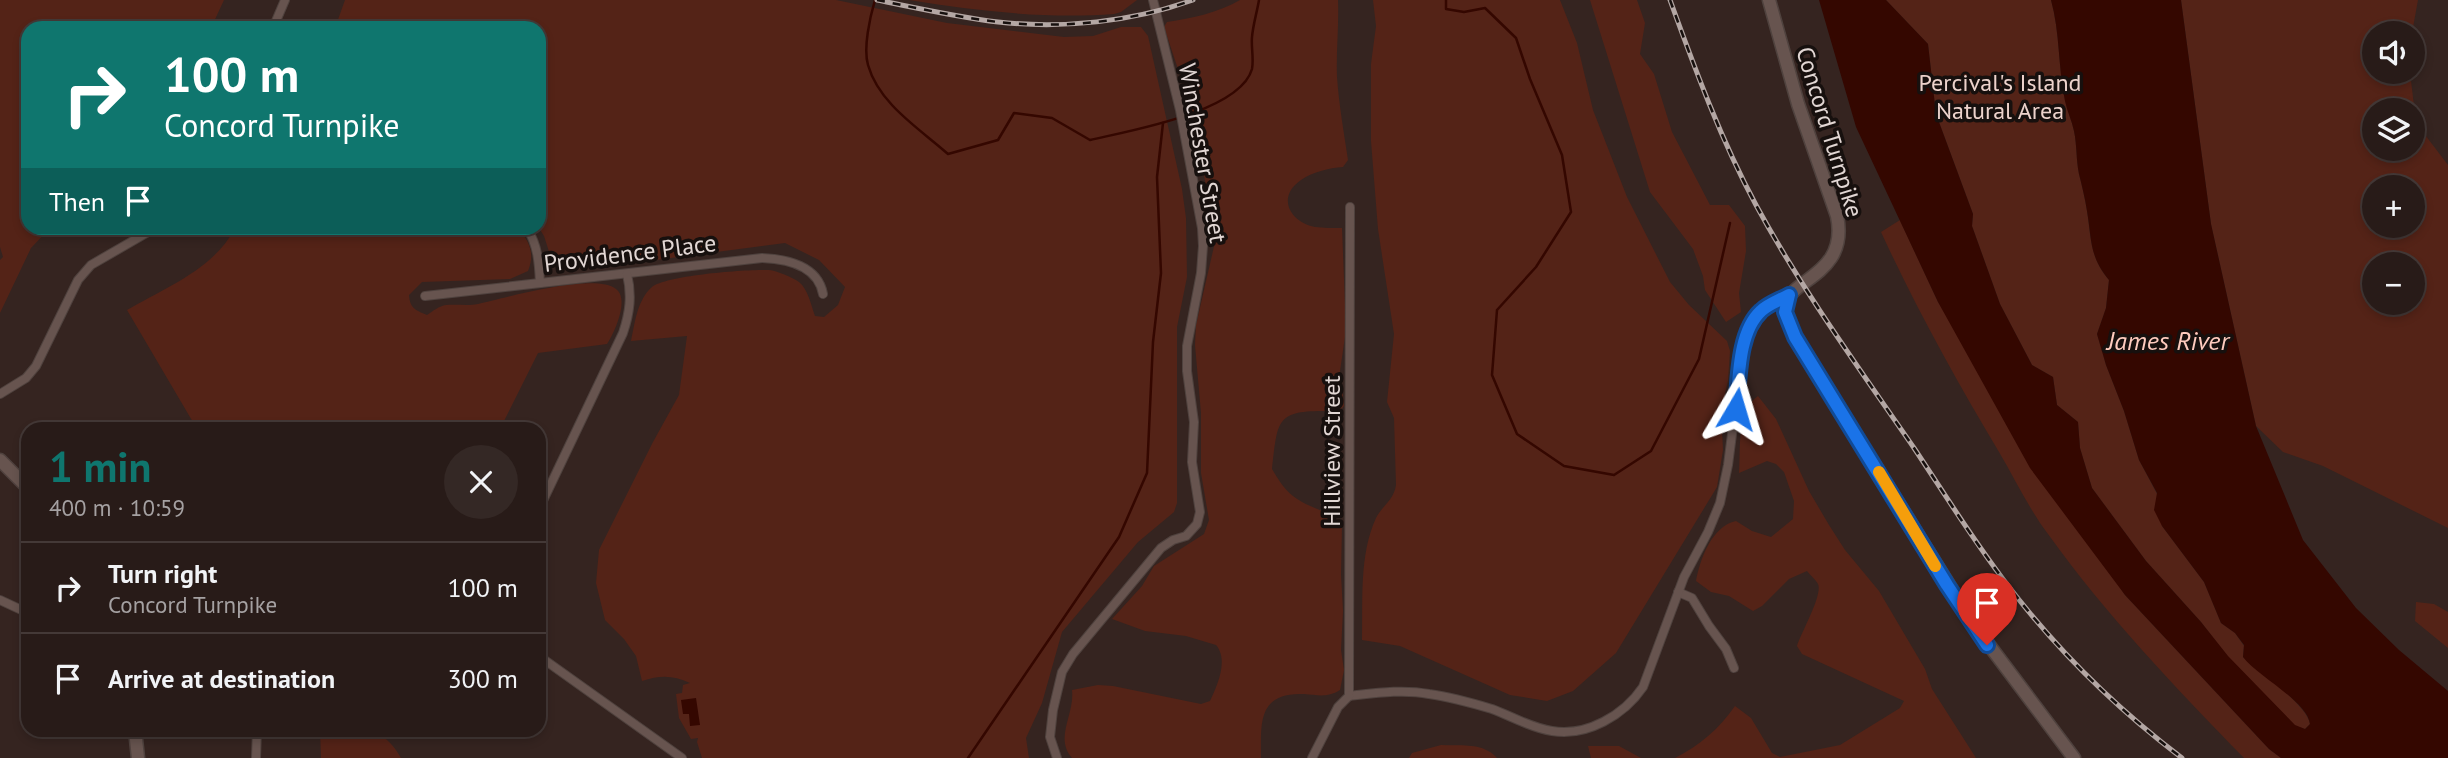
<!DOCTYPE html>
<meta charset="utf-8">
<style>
:root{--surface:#281b18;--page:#342825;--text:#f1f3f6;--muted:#a5a1a2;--line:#443937;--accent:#0f766e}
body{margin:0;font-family:"PT Sans",sans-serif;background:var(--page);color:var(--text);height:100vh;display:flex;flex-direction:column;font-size:26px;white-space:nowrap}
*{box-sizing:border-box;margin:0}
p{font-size:23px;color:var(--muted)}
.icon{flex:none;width:38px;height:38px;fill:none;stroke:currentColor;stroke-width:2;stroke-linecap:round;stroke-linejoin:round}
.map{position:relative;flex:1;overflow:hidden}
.drawer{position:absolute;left:21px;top:422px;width:525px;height:315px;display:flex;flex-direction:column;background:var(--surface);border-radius:21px;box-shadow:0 4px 10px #0003,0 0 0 2px var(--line)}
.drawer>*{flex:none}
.hud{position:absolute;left:21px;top:21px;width:525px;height:214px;border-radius:21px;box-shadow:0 4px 10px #0003,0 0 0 2px var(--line);background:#0f766e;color:#fff;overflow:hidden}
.tools{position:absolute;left:2362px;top:21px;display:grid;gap:14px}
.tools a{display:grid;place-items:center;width:63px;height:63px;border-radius:50%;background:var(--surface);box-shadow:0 4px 10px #0003,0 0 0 2px var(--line);font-size:35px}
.pin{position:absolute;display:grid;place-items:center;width:60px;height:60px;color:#fff;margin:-72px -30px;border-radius:50% 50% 50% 0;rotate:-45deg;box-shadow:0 0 7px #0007}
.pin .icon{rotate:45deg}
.me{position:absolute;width:77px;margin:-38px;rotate:7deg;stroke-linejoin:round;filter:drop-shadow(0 0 5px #0008)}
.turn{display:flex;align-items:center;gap:24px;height:147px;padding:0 28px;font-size:32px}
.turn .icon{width:91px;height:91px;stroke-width:2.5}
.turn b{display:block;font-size:49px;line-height:60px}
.then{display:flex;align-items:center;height:66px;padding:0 28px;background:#0003;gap:14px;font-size:26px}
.round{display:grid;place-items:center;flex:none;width:74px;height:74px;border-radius:37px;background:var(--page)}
.summary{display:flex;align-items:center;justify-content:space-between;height:119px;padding:0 28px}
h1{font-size:42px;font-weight:700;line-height:52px;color:var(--accent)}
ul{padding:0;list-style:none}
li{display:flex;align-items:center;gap:21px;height:91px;padding:0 28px;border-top:2px solid var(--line)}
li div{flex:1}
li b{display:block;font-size:26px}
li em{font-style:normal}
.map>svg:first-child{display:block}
.green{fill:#542317;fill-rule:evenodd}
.water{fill:#340700}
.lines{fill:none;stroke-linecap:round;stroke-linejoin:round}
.stream{stroke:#340700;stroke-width:2.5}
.street-casing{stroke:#4f423e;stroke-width:10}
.secondary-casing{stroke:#4f423e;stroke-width:15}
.street{stroke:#67544f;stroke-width:8}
.secondary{stroke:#67544f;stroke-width:12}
.rail-casing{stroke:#b4a7a4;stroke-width:5}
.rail{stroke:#17100e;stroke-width:2.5;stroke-dasharray:8;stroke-linecap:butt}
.route-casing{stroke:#114b97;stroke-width:18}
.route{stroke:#1a73e8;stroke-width:12}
.slow{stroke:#f59e0b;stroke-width:12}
.labels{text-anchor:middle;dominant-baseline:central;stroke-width:7;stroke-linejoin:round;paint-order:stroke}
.park-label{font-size:24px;fill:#edd3cc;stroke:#17100e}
.street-label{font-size:24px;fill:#e2d7d4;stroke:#17100e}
.water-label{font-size:26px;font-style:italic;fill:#fecbbe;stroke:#17100e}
</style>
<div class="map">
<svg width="2448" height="758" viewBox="0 0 2448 758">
<rect width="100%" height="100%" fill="#352420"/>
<g class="green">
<polygon points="0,0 224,0 211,28 28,28 28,228 50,228 31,248 0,313 0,260 3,257 0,247"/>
<path d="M345 0H836L947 23 1064 37 1093 36 1121 27H1141L1148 36 1182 189 1186 218 1187 277 1177 327V503L1174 512 1138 542 1062 632 1042 703 1026 738 1029 758H702L697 742 698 738 691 739 679 718 676 694 682 693 683 685 690 683C673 675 660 675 642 681L636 656 624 639 605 620 596 583 599 550 653 442 679 395 687 336 631 341C635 323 637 300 652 287 666 275 749 269 769 270 777 271 792 277 799 282 808 289 811 305 815 316L824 317 838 305 845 287 819 260 785 243 610 266 554 267 544 236 539 228V28H335Z"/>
<path d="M909 0H1137L1121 12 1114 14C1045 19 977 11 909 0Z"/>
<path d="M1240 0H1338C1339 27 1336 51 1337 77 1339 105 1344 133 1348 160L1343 167C1329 168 1312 172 1301 180 1276 197 1290 222 1315 227 1323 228 1333 228 1342 228L1346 330 1340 371 1344 406C1339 412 1336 411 1329 411 1275 410 1278 420 1272 469 1278 479 1284 489 1293 496 1308 508 1328 510 1342 524L1341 575 1343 611 1341 650 1344 670 1340 690C1327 698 1318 695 1304 694 1257 692 1261 724 1261 758H1072C1054 738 1075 714 1072 690L1098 685 1113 686 1201 704 1210 701C1217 686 1229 660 1216 645L1186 636 1145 631 1112 619 1142 586 1154 566 1204 534 1209 520 1201 473V413L1195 345 1196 325 1215 242 1203 169 1196 149 1184 87 1164 27 1167 22C1192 18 1218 13 1240 0Z"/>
<path d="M1373 0H1560L1577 43 1593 110 1627 197 1670 282 1689 305 1727 341 1730 351 1728 381 1721 410 1723 450 1717 487 1616 653 1573 691 1547 701 1510 695 1400 646 1362 640C1363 600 1359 555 1376 518 1382 506 1394 500 1396 485L1394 418 1387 402 1394 334 1378 229 1371 141V64L1376 26Z"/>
<polygon points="1590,0 1637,0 1645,23 1640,54 1654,74 1672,132 1710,205 1729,205 1745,226 1746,251 1739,293 1741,312 1726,322 1705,290 1703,276 1693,249 1650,192"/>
<path d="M1886 0H2051C2060 32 2058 67 2065 100 2067 111 2072 121 2074 131 2077 145 2076 160 2079 174 2082 186 2085 198 2087 211 2091 238 2090 258 2109 280L2106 308 2097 334 2106 365 2124 411 2139 460 2157 494 2162 526 2204 582 2221 623 2235 633 2244 646 2243 657C2259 671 2307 705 2310 724L2305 729 2295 726 2228 657 2201 622 2146 561 2092 488 2080 448 2078 422 2057 405 2053 377 2032 365 2000 304 1972 226 1973 214 1936 114 1928 44Z"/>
<path d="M2181 0H2418L2412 33H2375V72H2410L2416 123 2448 165V528L2323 466 2283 452 2256 426 2211 224ZM2375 110H2413V149H2375ZM2375 187H2413V226H2375ZM2375 264H2413V303H2375Z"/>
<path d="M1900 220 1938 302 2125 595 2269 749 2281 758H2244C2175 687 2106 615 2048 534 2029 509 2015 479 1999 452 1956 380 1916 308 1881 232Z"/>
<path d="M235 228H518C530 242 535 254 528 271L510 279 422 282 409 295C410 308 415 310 427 315 433 311 439 306 446 305 457 304 468 306 478 304 505 298 594 272 616 289 630 299 614 334 607 344L538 353 500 429H197L127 310C165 288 214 269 235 228Z"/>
<path d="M1758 396 1776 419 1809 491 1829 525 1845 550 1879 591 1925 669 1932 689 1976 758H1675C1700 745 1719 729 1735 706L1751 718 1772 753 1780 757 1840 745 1900 708 1904 701 1802 654 1797 646C1801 633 1823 595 1818 584 1816 580 1810 575 1807 571L1789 579 1762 606 1753 611 1729 596 1711 592 1696 581C1700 559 1712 526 1736 521L1752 531 1771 537 1793 519 1794 501 1784 472 1776 464 1767 461 1739 473C1741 449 1736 411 1758 396Z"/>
<polygon points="2416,602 2434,604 2448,612 2448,648 2415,621"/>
<path d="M320 730C357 730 380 721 401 758H321Z"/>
<path d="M1441 745C1461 746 1483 742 1497 758H1409L1412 753Z"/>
<polygon points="1588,746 1619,746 1641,758 1591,758"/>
</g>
<g class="water">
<path d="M1819 0H1886L1928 44 1936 114 1973 214 1972 226 2000 304 2032 365 2053 377 2057 405 2078 422 2080 448 2092 488 2146 561 2201 622 2228 656 2295 725 2305 729 2310 724C2307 701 2257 676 2243 657L2244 645 2235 633 2221 623 2204 582 2162 526 2154 510 2157 493 2139 460 2124 411 2106 365 2097 334 2106 308 2109 280C2089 256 2092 240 2087 211 2085 198 2082 186 2079 174 2076 160 2077 145 2074 131 2072 121 2067 111 2065 101 2058 67 2060 32 2051 0H2181L2211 224 2256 426 2303 540 2356 608 2399 650 2448 691V758H2281L2269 749 2125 595 2030 468 1938 302 1856 127Z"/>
<polygon points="696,698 700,725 690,726 689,714 683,714 681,700"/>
</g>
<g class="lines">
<g class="stream">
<path d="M875 0C870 17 863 48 868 65 879 104 920 129 948 154L998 140 1014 113 1052 118 1090 140C1128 131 1240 112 1252 69 1254 59 1251 47 1252 37 1253 25 1257 12 1259 0"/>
<polyline points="1446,0 1446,9 1464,12 1485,8 1516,38 1530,79 1562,155 1571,212 1536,267 1497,310 1492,375 1517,434 1564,466 1614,475 1651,451 1699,359 1730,223"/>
<polyline points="968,758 1119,537 1147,473 1153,342 1161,273 1157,177 1163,123"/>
</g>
<g class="street-casing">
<g id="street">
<polyline points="273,28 285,0"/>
<path d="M527 228C538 246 539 262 540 283"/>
<path d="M425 296 762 258C787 259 818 266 823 294"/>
<polyline points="0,394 26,378 36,366 78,280 91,265 155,228"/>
<path d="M539 509 623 333C630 312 632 295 627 274"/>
<polyline points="1678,592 1692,598 1709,626 1726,649 1734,668"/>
<polyline points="0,600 28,613"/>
<polyline points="539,656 682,758"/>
<path d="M1349 696C1376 693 1403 689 1429 694 1450 697 1472 703 1492 709 1511 716 1531 728 1552 731 1587 737 1624 715 1643 687L1684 577 1708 532 1720 503 1728 465 1745 334C1755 314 1768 306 1788 295"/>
<polyline points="1349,696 1350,207"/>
<polyline points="256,758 257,730"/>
<polyline points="1057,758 1050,737 1053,710 1062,672 1073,654 1161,548 1173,540 1186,536 1197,524 1200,512 1192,462 1194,422 1187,371 1187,346 1201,273 1203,246 1202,228 1180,110 1153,0"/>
<polyline points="1312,758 1338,707 1349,696"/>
</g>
</g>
<g class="secondary-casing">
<g id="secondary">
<path d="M1769 0 1798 104 1837 216C1850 279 1781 279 1785 311 1786 320 1791 329 1795 337L1974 625 2074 758"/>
<polyline points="0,460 28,488"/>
<polyline points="135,730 138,758"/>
</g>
</g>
<use href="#street" class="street"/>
<use href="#secondary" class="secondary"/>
<g class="rail-casing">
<g id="rail">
<path d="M877 0C917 8 957 17 998 22 1062 29 1132 22 1193 0"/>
<path d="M1670 0C1695 69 1721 140 1756 205 1802 290 1859 368 1914 448 1944 493 1973 540 2006 583 2056 649 2116 708 2182 758"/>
</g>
</g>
<use href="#rail" class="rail"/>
</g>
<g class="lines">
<g class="route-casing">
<path id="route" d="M1736 409C1739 379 1738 332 1761 311 1768 304 1780 300 1789 295L1785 312 1795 337 1947 585 1987 645"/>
</g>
<use href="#route" class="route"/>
<polyline class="slow" points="1879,472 1935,566"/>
</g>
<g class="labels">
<g class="park-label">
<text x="2000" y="82">Percival's Island<tspan x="2000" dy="28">Natural Area</tspan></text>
</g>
<g class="street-label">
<text transform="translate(1830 132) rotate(73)">Concord Turnpike</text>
<text transform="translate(1203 153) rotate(80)">Winchester Street</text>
<text transform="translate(630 253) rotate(-7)">Providence Place</text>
<text transform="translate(1331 451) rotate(-90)">Hillview Street</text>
</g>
<g class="water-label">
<text x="2168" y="340">James River</text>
</g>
</g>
</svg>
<div class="tools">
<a><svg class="icon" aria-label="sound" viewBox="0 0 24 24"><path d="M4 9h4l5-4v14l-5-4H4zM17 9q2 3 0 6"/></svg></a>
<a><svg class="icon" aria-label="layers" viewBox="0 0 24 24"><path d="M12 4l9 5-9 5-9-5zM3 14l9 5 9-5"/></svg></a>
<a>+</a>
<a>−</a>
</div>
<div class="pin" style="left:1987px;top:645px;background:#d93025"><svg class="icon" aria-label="arrive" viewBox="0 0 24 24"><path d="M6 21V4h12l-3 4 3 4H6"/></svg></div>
<svg class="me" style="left:1736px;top:409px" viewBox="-20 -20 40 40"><path d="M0-17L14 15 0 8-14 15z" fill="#1a73e8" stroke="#fff" stroke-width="4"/></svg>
<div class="hud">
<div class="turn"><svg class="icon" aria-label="right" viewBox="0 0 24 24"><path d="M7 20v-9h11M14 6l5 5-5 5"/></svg><div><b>100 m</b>Concord Turnpike</div></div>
<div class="then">Then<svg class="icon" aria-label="arrive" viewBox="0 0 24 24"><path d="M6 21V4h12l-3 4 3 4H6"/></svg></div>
</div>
<section class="drawer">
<div class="summary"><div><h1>1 min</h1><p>400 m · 10:59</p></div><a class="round"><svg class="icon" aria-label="close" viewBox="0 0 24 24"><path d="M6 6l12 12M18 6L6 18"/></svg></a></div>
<ul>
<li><svg class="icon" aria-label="right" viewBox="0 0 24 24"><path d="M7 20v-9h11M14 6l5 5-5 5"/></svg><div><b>Turn right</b><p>Concord Turnpike</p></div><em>100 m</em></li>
<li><svg class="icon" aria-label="arrive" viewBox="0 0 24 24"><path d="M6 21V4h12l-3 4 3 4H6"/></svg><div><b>Arrive at destination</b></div><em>300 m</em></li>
</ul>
</section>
</div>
